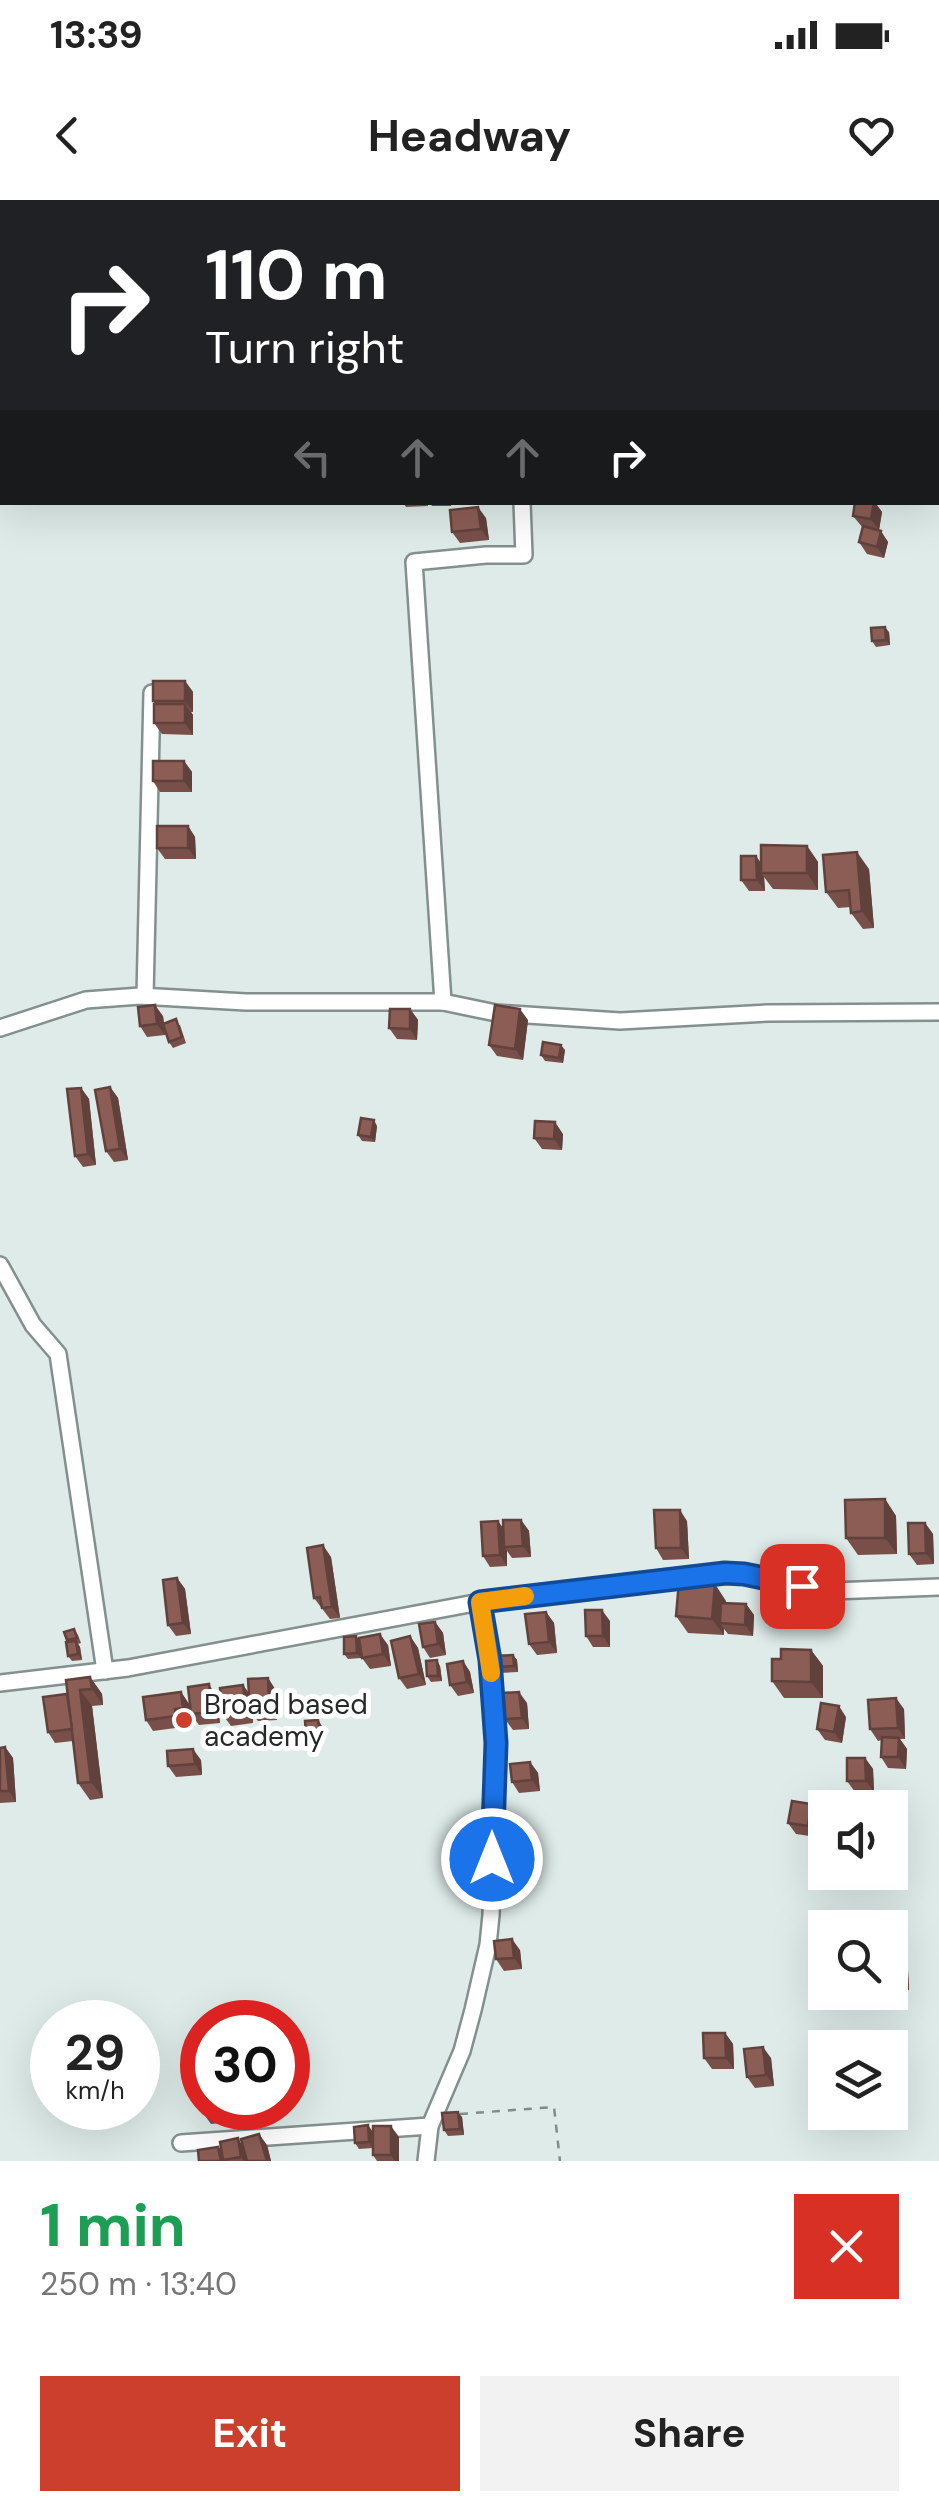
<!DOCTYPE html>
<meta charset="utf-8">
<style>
:root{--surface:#fff;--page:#f2f2f2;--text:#222;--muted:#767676;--accent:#cc3f2d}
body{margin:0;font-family:"DM Sans",sans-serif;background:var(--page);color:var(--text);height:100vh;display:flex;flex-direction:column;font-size:38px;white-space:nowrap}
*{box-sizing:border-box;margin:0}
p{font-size:32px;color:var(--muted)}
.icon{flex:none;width:55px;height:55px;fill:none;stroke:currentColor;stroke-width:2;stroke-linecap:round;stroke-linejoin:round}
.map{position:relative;height:1961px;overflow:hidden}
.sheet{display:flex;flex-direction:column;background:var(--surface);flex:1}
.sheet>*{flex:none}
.hud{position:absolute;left:0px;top:0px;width:940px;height:305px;box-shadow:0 10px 40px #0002;background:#202124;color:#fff;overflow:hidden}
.tools{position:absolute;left:808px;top:1590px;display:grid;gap:20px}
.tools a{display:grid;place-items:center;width:100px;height:100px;border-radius:0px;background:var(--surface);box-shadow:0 10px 40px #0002;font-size:50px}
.speed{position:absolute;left:30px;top:1800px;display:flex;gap:20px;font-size:50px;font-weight:700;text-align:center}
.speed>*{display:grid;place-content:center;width:130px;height:130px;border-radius:50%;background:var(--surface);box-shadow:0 10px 40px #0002;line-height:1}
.speed small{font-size:25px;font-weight:400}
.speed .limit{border:15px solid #d22;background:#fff;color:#111}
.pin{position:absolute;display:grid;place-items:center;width:85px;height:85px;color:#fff;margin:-42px;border-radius:20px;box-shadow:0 5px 15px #0006}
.me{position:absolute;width:110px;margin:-55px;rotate:0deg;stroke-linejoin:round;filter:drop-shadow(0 0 8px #0008)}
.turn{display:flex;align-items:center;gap:35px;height:210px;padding:0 40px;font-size:45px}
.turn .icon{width:130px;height:130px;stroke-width:2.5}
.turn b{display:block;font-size:70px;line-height:85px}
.lanes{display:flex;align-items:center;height:95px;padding:0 40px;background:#0003;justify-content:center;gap:50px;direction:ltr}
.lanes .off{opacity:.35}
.round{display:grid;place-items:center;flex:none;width:105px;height:105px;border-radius:0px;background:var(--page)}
.head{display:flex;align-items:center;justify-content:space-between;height:170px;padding:0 40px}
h1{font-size:60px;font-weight:700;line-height:75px;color:#1e9e55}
.button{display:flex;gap:20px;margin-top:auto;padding:20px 40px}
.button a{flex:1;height:115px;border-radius:0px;background:var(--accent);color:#fff;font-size:40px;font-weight:700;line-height:115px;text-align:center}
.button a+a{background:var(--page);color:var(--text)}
.status{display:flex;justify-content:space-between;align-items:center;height:70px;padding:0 50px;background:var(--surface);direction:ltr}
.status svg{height:28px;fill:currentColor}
header{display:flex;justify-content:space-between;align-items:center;height:130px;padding:0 40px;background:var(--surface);font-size:45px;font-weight:700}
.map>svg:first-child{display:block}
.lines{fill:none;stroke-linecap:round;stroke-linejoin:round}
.minor-casing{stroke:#84908e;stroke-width:20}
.path{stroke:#828b89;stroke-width:2.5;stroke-dasharray:8 8;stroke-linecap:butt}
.minor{stroke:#fff;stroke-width:15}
.wall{fill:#785049}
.shaded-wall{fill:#61413c}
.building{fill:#8b5d55;stroke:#61413c;stroke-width:2.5}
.route-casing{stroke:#114b97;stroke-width:25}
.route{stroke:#1a73e8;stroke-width:18}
.slow{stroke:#f59e0b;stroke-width:18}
.poi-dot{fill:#cc3f2d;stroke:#fff;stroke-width:4}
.labels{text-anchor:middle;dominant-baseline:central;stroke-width:10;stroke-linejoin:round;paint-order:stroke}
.poi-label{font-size:28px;fill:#252a29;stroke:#fff;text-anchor:start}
</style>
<div class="status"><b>13:39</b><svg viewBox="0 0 49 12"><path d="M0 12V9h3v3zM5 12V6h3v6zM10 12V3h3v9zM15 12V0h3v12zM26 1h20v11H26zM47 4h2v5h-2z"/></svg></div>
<header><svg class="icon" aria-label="back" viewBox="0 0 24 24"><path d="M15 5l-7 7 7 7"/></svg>Headway<svg class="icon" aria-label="heart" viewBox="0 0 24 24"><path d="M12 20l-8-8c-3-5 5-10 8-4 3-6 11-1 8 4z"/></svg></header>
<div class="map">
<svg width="939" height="1961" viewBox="0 0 939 1961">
<rect width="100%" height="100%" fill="#deebe8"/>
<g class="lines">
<g class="minor-casing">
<g id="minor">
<polyline points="482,0 487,2"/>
<polyline points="938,198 939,200"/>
<polyline points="145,796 152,493"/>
<polyline points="443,802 414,362 486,355 524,355 522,302"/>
<polyline points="0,828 86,800 140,796 246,802 443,802 496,813 620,821 768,813 939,812"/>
<polyline points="0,1065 33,1125 58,1154 105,1471"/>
<polyline points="0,1483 128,1468 480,1402 712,1374 744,1374 832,1391 939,1387"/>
<polyline points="181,1943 430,1926"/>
<polyline points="426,1961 430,1926 462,1851 473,1810 488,1745 491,1715 496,1543 490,1460 480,1402"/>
</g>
</g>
<polyline class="path" points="460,1914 554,1907 560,1961"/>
<use href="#minor" class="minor"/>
</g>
<g class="wall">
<polygon points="403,302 427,302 428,306 406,307"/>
<polygon points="429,302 451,302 451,306 432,306"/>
<polygon points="855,302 875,302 882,312 879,330 888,342 884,358 867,354 859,342 863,328 853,316"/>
<polygon points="486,318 489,340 460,343 452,332"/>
<polygon points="889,432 890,445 876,447 872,441"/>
<polygon points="185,481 193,492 193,512 191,512 193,515 193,535 162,534 154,523 155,504 153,501"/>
<polygon points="184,561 192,572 192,592 160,592 153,581"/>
<polygon points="188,626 195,637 196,659 165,659 157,648"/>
<polygon points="807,646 818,662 818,690 773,689 764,677 765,691 749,691 741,680 761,663"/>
<polygon points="869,669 874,728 863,729 851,713 851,707 838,708 826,692"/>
<polygon points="410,809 418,820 417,840 397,839 389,828"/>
<polygon points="163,816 164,823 180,825 186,843 173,848 169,842 164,827 165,835 147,837 140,826"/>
<polygon points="528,820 523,860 497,856 489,845"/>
<polygon points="565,850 563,863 545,861 541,855"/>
<polygon points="110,887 118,898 128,960 114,962 106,951"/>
<polygon points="81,888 89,899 96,965 83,967 75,956"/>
<polygon points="377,926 375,942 362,941 358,935"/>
<polygon points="563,934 562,950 542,949 534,938"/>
<polygon points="885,1299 896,1316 897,1354 858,1355 846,1338"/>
<polygon points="521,1320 529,1331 531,1357 512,1358 507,1351 507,1366 490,1367 483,1356 498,1321 503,1328"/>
<polygon points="687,1321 689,1359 663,1360 656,1348"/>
<polygon points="925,1323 933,1334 934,1364 917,1365 909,1354"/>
<polygon points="331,1357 340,1418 330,1419 314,1398"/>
<polygon points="177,1378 185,1389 191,1434 176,1436 168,1425"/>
<polygon points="726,1401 726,1403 746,1404 754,1415 753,1436 728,1434 724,1429 724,1435 688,1433 676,1416"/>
<polygon points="546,1412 554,1423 557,1453 537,1455 529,1444"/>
<polygon points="610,1421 610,1447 593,1447 586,1436"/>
<polygon points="435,1422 443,1433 446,1455 430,1458 423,1447"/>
<polygon points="74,1429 78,1435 81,1443 78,1444 80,1447 82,1460 72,1461 68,1456 68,1442 64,1432"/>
<polygon points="356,1436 359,1440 388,1445 391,1466 370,1469 362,1458 361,1451 361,1458 348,1459 344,1454"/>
<polygon points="410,1436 418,1448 426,1485 407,1489 399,1478"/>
<polygon points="811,1450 823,1466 823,1498 784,1498 772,1481 781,1459"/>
<polygon points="513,1455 517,1460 518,1472 498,1473 494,1467"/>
<polygon points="463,1461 470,1472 474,1493 458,1496 450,1485"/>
<polygon points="440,1466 442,1481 431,1482 427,1476"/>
<polygon points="90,1477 102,1494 103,1505 92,1506 103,1598 90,1600 78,1583 73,1541 55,1543 48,1532 67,1494"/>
<polygon points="268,1478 275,1489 277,1520 258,1521 252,1513 253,1523 231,1526 223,1515 243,1485 249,1494"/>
<polygon points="181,1492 189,1504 191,1519 182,1520 183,1527 153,1531 146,1520"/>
<polygon points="216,1496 220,1523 199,1525 191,1514"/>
<polygon points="527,1503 529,1529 513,1530 505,1519"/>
<polygon points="904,1509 905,1539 900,1539 907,1549 906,1569 888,1568 881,1557 882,1540 878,1541 870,1529"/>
<polygon points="846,1517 842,1543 825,1540 817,1529"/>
<polygon points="322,1526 324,1539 310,1540 306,1535"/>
<polygon points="5,1547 13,1558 16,1602 0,1603 0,1548"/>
<polygon points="865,1558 873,1569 874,1592 855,1592 847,1581"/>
<polygon points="201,1560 202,1575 176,1577 168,1566"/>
<polygon points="530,1562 538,1573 540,1591 519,1593 512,1582"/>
<polygon points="811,1604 819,1615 816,1637 796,1634 788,1623"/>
<polygon points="520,1750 522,1769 504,1771 496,1759"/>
<polygon points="890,1761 908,1771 909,1790 890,1791"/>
<polygon points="725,1833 733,1844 734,1869 712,1869 704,1858"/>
<polygon points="771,1858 774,1886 755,1888 747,1877"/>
<polygon points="202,1908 228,1908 230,1922 211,1924 203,1913"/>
<polygon points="462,1917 464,1935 448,1936 444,1930"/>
<polygon points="368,1925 372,1931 373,1948 359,1949 355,1943"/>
<polygon points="399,1937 399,1961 377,1961 373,1955"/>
<polygon points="267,1945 271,1961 199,1961 218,1947 221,1950 243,1946"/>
</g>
<g class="shaded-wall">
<polygon points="874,302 882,312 879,330 871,319"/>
<polygon points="478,307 486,318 489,340 481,329"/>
<polygon points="881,331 888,342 884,358 877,347"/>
<polygon points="885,427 889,432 890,445 886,440"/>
<polygon points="185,481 193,492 193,512 185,501"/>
<polygon points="185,504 193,515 193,535 185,523"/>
<polygon points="184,561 192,572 192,592 184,581"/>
<polygon points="188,626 195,637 196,659 188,648"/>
<polygon points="807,646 818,662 818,690 807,673"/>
<polygon points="857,652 869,669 874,728 862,711"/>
<polygon points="756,656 764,667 761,673 764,677 765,691 757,680"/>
<polygon points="155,805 163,816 165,835 157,824"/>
<polygon points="410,809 418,820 417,840 410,829"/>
<polygon points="520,809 528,820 523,860 515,849"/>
<polygon points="561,845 565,850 563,863 559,858"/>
<polygon points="110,887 118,898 128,960 120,949"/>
<polygon points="81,888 89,899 96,965 88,954"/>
<polygon points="374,920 377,926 375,942 371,937"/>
<polygon points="555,922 563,934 562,950 554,939"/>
<polygon points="885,1299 896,1316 897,1354 885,1338"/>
<polygon points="680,1310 687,1321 689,1359 681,1348"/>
<polygon points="521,1320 529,1331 531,1357 523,1346"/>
<polygon points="498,1321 506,1333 504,1347 507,1351 507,1366 500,1355"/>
<polygon points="925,1323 933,1334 934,1364 926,1353"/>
<polygon points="323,1345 331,1357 340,1418 332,1407"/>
<polygon points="177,1378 185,1389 191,1434 183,1423"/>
<polygon points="715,1384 726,1401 725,1423 720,1423 724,1429 724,1435 712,1419"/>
<polygon points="746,1404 754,1415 753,1436 745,1425"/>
<polygon points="602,1410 610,1421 610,1447 603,1436"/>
<polygon points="546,1412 554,1423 557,1453 549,1442"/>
<polygon points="435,1422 443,1433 446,1455 438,1444"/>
<polygon points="380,1434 388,1445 391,1466 383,1454"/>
<polygon points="356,1436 360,1442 361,1458 357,1453"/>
<polygon points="410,1436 418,1448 426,1485 419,1474"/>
<polygon points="76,1441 80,1447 82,1460 78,1454"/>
<polygon points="811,1450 823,1466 823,1498 811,1482"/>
<polygon points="513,1455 517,1460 518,1472 514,1466"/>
<polygon points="437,1460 440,1466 442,1481 438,1476"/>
<polygon points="463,1461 470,1472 474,1493 467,1482"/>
<polygon points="90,1477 102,1494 103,1505 92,1489"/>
<polygon points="268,1478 275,1489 277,1520 269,1509"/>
<polygon points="209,1484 216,1496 220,1523 212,1512"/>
<polygon points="243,1485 251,1496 250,1510 252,1513 253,1523 246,1512"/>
<polygon points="80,1490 92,1506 103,1598 91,1582"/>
<polygon points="181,1492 189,1504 191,1519 183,1508"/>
<polygon points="519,1492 527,1503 529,1529 522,1518"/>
<polygon points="896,1498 904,1509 905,1539 898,1528"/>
<polygon points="839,1506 846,1517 842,1543 834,1532"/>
<polygon points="175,1509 182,1520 183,1527 176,1516"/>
<polygon points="318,1520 322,1526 324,1539 320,1533"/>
<polygon points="899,1538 907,1549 906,1569 898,1557"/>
<polygon points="5,1547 13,1558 16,1602 9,1591"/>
<polygon points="193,1549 201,1560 202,1575 195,1564"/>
<polygon points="865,1558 873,1569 874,1592 866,1581"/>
<polygon points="530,1562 538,1573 540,1591 532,1580"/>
<polygon points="811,1604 819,1615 816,1637 808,1626"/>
<polygon points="512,1739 520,1750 522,1769 514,1758"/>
<polygon points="900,1760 908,1771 909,1790 901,1779"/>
<polygon points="725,1833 733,1844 734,1869 726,1858"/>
<polygon points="763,1847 771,1858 774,1886 766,1875"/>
<polygon points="221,1908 228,1908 230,1922 222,1911"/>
<polygon points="458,1912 462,1917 464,1935 460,1929"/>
<polygon points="368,1925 372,1931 373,1948 369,1942"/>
<polygon points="391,1926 399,1937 399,1961 395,1961 391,1955"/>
<polygon points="259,1934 267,1945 271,1961 267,1961"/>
<polygon points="238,1938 245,1950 248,1961 244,1961 241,1957"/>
</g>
<g class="building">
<polygon points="0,112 2,112 2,130 0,129"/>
<polygon points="855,302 874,302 871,319 853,316"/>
<polygon points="478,307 481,329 452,332 450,310"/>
<polygon points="863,326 881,331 877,347 859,342"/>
<polygon points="885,427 886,440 872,441 871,428"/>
<rect x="153" y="481" width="32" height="20"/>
<rect x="154" y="504" width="31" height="19"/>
<rect x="153" y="561" width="31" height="20"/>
<rect x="157" y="626" width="31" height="22"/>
<polygon points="761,645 807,646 807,673 761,673"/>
<polygon points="857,652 862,711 851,713 849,690 826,692 823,655"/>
<polygon points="741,656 756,656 757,680 741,680"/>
<polygon points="155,805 157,824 140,826 138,807"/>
<polygon points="495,805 520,809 515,849 489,845"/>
<polygon points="390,809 410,809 410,829 389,828"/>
<polygon points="176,819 182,837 169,842 163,824"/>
<polygon points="543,842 561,845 559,858 541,855"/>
<polygon points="110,887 120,949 106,951 95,890"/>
<polygon points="81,888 88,954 75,956 67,889"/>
<polygon points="361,918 374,920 371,937 358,935"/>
<polygon points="535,921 555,922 554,939 534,938"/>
<polygon points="885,1299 885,1338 846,1338 845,1300"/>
<polygon points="654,1310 680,1310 681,1348 656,1348"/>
<polygon points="503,1320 521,1320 523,1346 504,1347"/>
<polygon points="498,1321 500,1355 483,1356 481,1322"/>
<polygon points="908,1323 925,1323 926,1353 909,1354"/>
<polygon points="323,1345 332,1407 322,1408 320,1397 314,1398 307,1348"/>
<polygon points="177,1378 183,1423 168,1425 163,1380"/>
<polygon points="679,1381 715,1384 712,1419 676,1416"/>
<polygon points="721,1403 746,1404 745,1425 720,1423"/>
<polygon points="585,1410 602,1410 603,1436 586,1436"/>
<polygon points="546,1412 549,1442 529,1444 525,1414"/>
<polygon points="435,1422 438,1444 423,1447 419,1424"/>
<polygon points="74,1429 77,1438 67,1440 64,1432"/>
<polygon points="380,1434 383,1454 362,1458 359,1438"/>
<polygon points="356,1436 357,1453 344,1454 344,1437"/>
<polygon points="410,1436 419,1474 399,1478 391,1441"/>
<polygon points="76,1441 78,1454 68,1456 66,1442"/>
<polygon points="781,1449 811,1450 811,1482 772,1481 772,1459 781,1459"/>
<polygon points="513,1455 514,1466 494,1467 493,1456"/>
<polygon points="437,1460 438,1476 427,1476 426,1461"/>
<polygon points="463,1461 467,1482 450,1485 447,1464"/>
<polygon points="90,1477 92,1489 80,1490 91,1582 78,1583 66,1480"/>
<polygon points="268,1478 269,1509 250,1510 248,1479"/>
<polygon points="209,1484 212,1512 191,1514 188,1487"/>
<polygon points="243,1485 246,1512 223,1515 220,1488"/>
<polygon points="181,1492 183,1508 175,1509 176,1516 146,1520 143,1497"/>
<polygon points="519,1492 522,1518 505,1519 502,1493"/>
<polygon points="67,1494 72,1529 48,1532 43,1497"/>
<polygon points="896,1498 898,1528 870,1529 868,1500"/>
<polygon points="821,1503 839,1506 834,1532 817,1529"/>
<polygon points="318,1520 320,1533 306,1535 305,1521"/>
<polygon points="882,1537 899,1538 898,1557 881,1557"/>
<polygon points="5,1547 9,1591 0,1591 0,1548"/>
<polygon points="193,1549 195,1564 168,1566 167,1551"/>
<polygon points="847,1558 865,1558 866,1581 847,1581"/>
<polygon points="530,1562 532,1580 512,1582 510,1564"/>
<polygon points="792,1601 811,1604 808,1626 788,1623"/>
<polygon points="820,1608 825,1608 825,1625 818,1624"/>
<polygon points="512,1739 514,1758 496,1759 494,1741"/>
<polygon points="900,1760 901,1779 890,1780 890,1761"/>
<polygon points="703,1833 725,1833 726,1858 704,1858"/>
<polygon points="763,1847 766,1875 747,1877 744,1849"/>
<polygon points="202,1874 202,1908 221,1908 222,1911 203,1913 199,1875"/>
<polygon points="458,1912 460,1929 444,1930 442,1913"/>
<polygon points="368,1925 369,1942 355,1943 354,1927"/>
<rect x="373" y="1926" width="18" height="29"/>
<polygon points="259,1934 267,1961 247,1961 241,1939"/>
<polygon points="238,1938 241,1957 223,1960 220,1942"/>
<polygon points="218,1947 221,1961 199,1961 198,1950"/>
</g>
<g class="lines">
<g class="route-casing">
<polyline id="route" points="492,1659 496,1543 490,1460 480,1402 725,1373 744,1374 802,1386"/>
</g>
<use href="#route" class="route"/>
<polyline class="slow" points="491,1473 480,1402 525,1396"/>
</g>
<circle class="poi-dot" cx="184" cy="1520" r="10"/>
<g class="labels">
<g class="poi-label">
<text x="204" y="1504">Broad based<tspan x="204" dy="32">academy</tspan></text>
</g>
</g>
</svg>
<div class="tools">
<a><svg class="icon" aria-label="sound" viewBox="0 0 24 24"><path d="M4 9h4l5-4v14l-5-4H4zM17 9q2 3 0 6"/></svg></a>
<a><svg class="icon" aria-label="search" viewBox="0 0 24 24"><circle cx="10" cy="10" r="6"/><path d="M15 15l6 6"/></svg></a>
<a><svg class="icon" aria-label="layers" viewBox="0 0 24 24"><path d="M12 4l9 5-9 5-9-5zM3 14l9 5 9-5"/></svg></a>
</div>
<div class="speed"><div>29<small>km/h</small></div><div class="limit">30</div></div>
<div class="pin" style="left:802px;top:1386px;background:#d93025"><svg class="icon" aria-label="arrive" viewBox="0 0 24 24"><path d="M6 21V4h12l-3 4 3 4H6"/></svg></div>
<svg class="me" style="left:492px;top:1659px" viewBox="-20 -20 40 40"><circle r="17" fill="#1a73e8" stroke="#fff" stroke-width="3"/><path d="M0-11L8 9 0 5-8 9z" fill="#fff"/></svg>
<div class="hud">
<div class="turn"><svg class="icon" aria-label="right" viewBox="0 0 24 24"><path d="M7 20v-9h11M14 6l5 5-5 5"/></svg><div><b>110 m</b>Turn right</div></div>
<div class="lanes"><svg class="icon off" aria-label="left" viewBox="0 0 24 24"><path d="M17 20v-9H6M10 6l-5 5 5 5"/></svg><svg class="icon off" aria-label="ahead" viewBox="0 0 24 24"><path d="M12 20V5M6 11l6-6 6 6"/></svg><svg class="icon off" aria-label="ahead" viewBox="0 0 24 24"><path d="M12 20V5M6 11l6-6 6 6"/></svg><svg class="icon" aria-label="right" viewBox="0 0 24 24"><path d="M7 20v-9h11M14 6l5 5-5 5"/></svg></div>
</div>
</div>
<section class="sheet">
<div class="head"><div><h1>1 min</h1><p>250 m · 13:40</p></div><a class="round" style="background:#d93025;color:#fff"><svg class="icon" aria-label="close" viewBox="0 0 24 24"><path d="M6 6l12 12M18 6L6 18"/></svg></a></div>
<div class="button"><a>Exit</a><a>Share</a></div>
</section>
